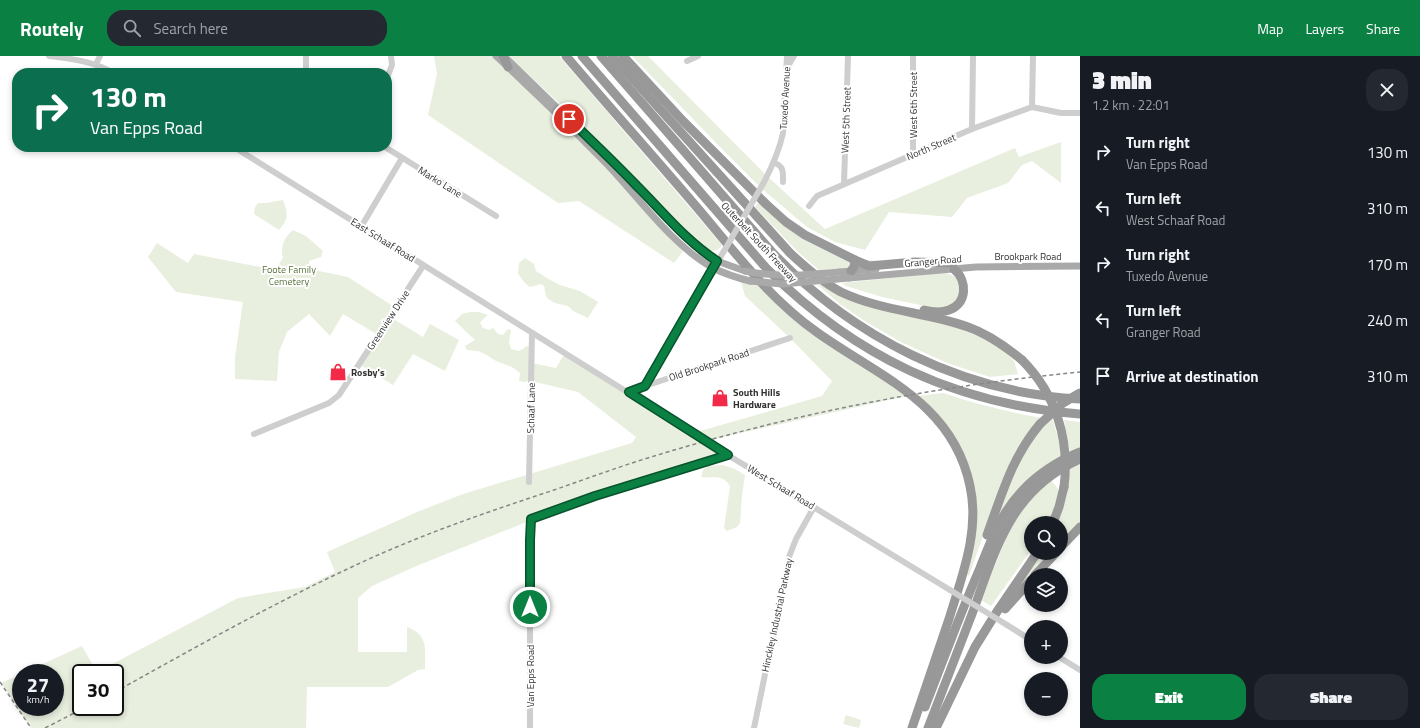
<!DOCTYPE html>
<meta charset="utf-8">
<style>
:root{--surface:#171b24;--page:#242831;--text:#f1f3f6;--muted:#9ea1a6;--accent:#0b8043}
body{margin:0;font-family:"Titillium Web",sans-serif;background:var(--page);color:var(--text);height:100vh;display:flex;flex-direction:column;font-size:15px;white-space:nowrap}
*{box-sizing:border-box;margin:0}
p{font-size:13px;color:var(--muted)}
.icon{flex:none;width:22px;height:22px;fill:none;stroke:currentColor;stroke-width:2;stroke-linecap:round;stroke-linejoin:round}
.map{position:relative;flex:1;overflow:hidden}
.panel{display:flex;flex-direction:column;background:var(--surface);width:340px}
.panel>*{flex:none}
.top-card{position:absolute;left:12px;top:12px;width:380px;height:84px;border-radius:16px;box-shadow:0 2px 6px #0003;background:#0b6e4f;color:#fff;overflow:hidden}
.controls{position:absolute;left:1024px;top:460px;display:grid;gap:8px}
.controls a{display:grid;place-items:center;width:44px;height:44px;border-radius:50%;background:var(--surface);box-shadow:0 2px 6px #0003;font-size:20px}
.speed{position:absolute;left:12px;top:608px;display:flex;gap:8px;font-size:20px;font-weight:700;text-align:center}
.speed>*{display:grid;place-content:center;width:52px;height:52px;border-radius:50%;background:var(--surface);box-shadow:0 2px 6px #0003;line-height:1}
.speed small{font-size:10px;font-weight:400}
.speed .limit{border:2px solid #111;border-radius:6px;background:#fff;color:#111}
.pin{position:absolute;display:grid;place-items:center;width:34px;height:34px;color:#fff;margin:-17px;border:2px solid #fff;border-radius:50%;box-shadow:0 1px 4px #0007}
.me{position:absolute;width:44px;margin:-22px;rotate:0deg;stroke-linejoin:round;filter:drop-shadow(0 0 3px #0008)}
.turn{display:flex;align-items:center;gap:14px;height:84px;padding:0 12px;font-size:18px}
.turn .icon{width:52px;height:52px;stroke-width:2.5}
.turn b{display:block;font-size:28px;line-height:34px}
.round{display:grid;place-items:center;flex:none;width:42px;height:42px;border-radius:16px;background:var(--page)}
.head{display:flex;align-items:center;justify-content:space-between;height:68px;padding:0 12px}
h1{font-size:24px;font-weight:800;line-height:30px}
.cta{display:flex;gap:8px;margin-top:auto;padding:8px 12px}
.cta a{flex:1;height:46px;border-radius:16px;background:var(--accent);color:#fff;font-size:16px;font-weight:800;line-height:46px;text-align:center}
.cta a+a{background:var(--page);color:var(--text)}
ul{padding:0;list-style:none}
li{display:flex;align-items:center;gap:12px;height:56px;padding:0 12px}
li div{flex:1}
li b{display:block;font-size:15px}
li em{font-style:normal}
header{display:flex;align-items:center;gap:24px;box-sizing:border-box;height:56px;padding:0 20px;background:var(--accent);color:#fff}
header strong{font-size:19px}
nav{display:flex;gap:22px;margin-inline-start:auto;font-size:14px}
.search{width:280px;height:36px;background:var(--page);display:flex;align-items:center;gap:10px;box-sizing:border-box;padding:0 14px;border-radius:16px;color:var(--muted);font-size:15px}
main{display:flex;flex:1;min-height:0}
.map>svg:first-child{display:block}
.green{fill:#e8efde;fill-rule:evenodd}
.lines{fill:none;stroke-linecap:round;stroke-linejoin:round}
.minor{stroke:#cecece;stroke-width:6}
.major{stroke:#a9a9a9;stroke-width:7}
.highway{stroke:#989898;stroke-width:9}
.rail{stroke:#868686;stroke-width:1.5;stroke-dasharray:4 3;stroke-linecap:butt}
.minor-bridge{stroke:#cecece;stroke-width:6}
.major-bridge{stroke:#a9a9a9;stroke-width:7}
.highway-bridge{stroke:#989898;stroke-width:9}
.route-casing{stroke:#07532c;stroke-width:10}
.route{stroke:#0b8043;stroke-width:7}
.labels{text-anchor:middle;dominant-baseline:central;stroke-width:4;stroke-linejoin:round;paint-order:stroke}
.street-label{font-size:10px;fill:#313131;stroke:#fff}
.park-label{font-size:10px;fill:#58713a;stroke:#fff}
.poi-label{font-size:10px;font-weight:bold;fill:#313131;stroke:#fff;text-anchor:start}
</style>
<header>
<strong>Routely</strong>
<div class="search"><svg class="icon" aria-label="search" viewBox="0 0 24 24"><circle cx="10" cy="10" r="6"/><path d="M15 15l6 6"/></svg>Search here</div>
<nav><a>Map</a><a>Layers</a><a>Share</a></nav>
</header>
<main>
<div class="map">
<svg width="1080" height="672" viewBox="0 0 1080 672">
<rect width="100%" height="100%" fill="#fff"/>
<g class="green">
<polygon points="434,0 496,0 686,191 674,207 579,145 558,147 428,59 437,18"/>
<path d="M510 0H559L722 189C719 194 715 196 709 194 687 183 662 148 644 130 618 104 592 78 565 53 547 35 528 19 510 0Z"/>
<polygon points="632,0 648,0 767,120 825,173 1015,92 1019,101 1061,86 1061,127 1032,105 1022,109 1008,127 967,142 952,161 889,156 865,194 835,186 807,171 761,132 727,98"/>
<path d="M283 144C288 158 289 163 279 174L254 158 255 151 258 147H266Z"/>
<path d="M759 145C789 175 823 200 866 204 876 205 887 205 897 206V208L819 214 798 196 755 151Z"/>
<path d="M293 174 306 180 323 195 321 201 309 205V213L348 221 396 252 390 261 423 281 430 268 459 284 445 315 413 298 393 329 359 308 378 279 343 258 330 280 309 258 287 276 279 296 277 325 235 323V301L243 246 176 236 148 201 157 187 188 207 194 198 275 214 283 202C280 192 284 181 293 174Z"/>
<polygon points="525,202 534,208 536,215 550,224 560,229 580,235 598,246 588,262 573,255 568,250 555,247 548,243 546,240 544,230 541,228 530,231 525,227 518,218 519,207"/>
<path d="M942 217C952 217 963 224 961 236 960 240 956 245 954 248L939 253 882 241 846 230 842 227Z"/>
<path d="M740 222 757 226 773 240 911 339 705 385 728 399 535 461 524 467 414 511 372 530 358 542V596H407V571C429 579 425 594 425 613L418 614 388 631H307L306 672H31L1 627 21 618V651H55V617H23L82 590 97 616 238 542 305 531 335 516 327 496 417 456 463 438 632 387 636 381 578 336 531 325 532 307 556 312 565 297 693 377 822 340 832 325 790 282 745 240ZM81 617H115V651H81Z"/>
<polygon points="824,228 936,266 958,272 979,280 1003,294 1014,305 1018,318 990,321 947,307 901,286 868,267 840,248 818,229"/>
<polygon points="470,256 479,256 488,259 483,263 480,267 483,272 489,274 493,272 498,278 503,279 508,273 511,274 509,286 511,293 519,295 523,293 526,290 529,291 529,324 526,326 519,325 520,317 512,311 496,305 485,298 478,295 467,294 465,290 475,284 455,265 462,258"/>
<path d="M943 337C975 348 1008 356 1042 362L999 434 969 520 967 519 972 498 977 464 973 426 968 407 957 385 941 362 918 340Z"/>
<polygon points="1052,361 1059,386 1061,400 999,462 996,460 1024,395 1041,372"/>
<polygon points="1064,364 1080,366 1080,393 1070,397"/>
<polygon points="1080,408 1080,469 1061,489 1061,467 1058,467 1067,439 1070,412"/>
<path d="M723 409 735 413 745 419 742 440 740 467 737 471 727 475 724 472 730 430C722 417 712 423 701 421L703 414 708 410Z"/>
<polygon points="1051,424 1059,434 1054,453 1049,467 1031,467 1031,494 991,550 981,544 1009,475 1029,444"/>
<polygon points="1042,497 1054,497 1031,521 1017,533"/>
<polygon points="846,659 861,664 859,672 843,668"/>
</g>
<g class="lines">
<g class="minor">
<path d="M49 0C71 3 94 5 113 17"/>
<polyline points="687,5 698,0"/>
<polyline points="96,8 100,0"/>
<polyline points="788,10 794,0"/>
<polyline points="306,17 306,0"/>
<polyline points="387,22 392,9 391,0"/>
<polyline points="1032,51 1033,0"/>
<polyline points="972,73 973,0"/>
<polyline points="234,91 693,377"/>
<polyline points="385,91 496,160"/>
<polyline points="913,98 913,0"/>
<path d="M774 107C784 110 783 116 783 126"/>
<path d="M763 128C772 111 779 96 783 77L787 0"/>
<polyline points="844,128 848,0"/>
<polyline points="809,150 817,140 972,73 1032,51 1061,57 1080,57"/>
<polyline points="361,171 402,102"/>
<polyline points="645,330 724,195"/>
<polyline points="629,336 645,330 790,282"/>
<polyline points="254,378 329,347 339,339 423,210"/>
<polyline points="713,390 950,534"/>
<polyline points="529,426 532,277"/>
<polyline points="1007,569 1031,584"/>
<polyline points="1059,601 1080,614"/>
<polyline points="530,672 530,484 531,463 595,440 728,399"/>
<polyline points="754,672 789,501 796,483 814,451"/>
</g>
<g class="major">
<path d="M496 0C534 35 571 71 607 108 639 142 672 189 713 212 725 218 738 222 750 225"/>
<polyline points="504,0 623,116 687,183 702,196 717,205 745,215"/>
<polyline points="840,216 876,213"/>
<polyline points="849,222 976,211 1080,210"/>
</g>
<g class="highway">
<polyline points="503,0 508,11"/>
<path d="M566 0C610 52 656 103 700 155 737 199 771 244 818 277 880 321 953 347 970 430 980 475 962 520 949 563 937 599 924 636 912 672"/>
<path d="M582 0 767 213C856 301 955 348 1080 358"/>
<path d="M601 0 772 196C852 281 963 337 1080 343"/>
<path d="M612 0 790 197C806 212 822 226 841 236 881 255 926 256 968 271 988 278 1005 290 1022 304"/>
<polyline points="623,0 683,65 766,148 786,166 805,179 857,205 869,210 915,206 953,207"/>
<polyline points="851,215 854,211 855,204"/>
<path d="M924 254C932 256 941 257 949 254 967 248 968 225 954 213"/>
<polyline points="1053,467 1059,451 1064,431"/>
<path d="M987 479C1002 438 1012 401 1040 368"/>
<polyline points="1061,491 1080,471"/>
<polyline points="1035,519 1056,497"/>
<polyline points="1005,553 1031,524"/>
<path d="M925 651C943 605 960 558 980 512 991 484 1001 457 1022 435 1038 418 1058 405 1080 396"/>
<path d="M928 672C943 634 957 596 972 558 996 493 1010 434 1080 403"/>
<polyline points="936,672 975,591 998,554 1037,497"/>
</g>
<g class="rail">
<polyline points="0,626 31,672"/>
<path d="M115 636C194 592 274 547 356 509 420 479 487 456 554 434 586 423 618 411 651 401 791 358 935 330 1080 316"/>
<polyline points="45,672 86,651"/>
</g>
<g class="minor-bridge">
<polyline points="724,195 763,128"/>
<polyline points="693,377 713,390"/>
<polyline points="950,534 1007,569"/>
</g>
<g class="major-bridge">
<path d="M745 215C777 222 808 219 840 216"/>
<polyline points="750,225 782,228 849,222"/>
</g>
<g class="highway-bridge">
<path d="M1022 304C1056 338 1070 384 1064 431"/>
<polyline points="1040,368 1063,347 1080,337"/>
</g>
</g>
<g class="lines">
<g class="route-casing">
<path id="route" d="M530 551V484L531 463 595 440 728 399 629 336 645 330 717 205C685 184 664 157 637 130 615 107 592 85 569 63"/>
</g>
<use href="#route" class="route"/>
</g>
<defs>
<g id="shop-bare" transform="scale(1.38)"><path d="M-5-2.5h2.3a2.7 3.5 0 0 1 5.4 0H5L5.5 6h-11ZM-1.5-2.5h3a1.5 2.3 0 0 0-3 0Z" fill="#f22947" stroke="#fff" stroke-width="2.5" paint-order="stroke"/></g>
</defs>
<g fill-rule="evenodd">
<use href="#shop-bare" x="338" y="316"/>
<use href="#shop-bare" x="720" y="342"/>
</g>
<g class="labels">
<g class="street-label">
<text transform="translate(785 42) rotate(-87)">Tuxedo Avenue</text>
<text transform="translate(913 49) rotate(-90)">West 6th Street</text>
<text transform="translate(846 64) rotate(-88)">West 5th Street</text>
<text transform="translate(931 91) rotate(-23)">North Street</text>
<text transform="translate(440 126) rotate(32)">Marko Lane</text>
<text transform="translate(383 184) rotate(32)">East Schaaf Road</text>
<text transform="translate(759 186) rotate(47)">Outerbelt South Freeway</text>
<text x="1028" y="200">Brookpark Road</text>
<text transform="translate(933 205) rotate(-5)">Granger Road</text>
<text transform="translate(388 264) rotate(-57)">Greenview Drive</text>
<text transform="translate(709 309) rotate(-18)">Old Brookpark Road</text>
<text transform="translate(531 352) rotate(-89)">Schaaf Lane</text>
<text transform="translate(781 431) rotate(31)">West Schaaf Road</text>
<text transform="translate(777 559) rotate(-78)">Hinckley Industrial Parkway</text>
<text transform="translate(530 620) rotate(-90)">Van Epps Road</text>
</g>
<g class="park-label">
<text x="289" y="213">Foote Family<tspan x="289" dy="12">Cemetery</tspan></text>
</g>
<g class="poi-label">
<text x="351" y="316">Rosby's</text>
<text x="733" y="336">South Hills<tspan x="733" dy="12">Hardware</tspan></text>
</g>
</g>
</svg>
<div class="controls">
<a><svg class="icon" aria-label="search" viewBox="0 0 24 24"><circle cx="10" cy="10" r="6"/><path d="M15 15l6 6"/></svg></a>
<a><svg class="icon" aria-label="layers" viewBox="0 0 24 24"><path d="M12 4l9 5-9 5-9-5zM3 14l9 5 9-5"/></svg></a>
<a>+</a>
<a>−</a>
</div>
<div class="speed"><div>27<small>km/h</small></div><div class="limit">30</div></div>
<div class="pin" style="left:569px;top:63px;background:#d93025"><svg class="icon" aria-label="arrive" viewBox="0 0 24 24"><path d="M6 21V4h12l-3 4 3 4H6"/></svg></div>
<svg class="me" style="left:530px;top:551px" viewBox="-20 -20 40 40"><circle r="17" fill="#0b8043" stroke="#fff" stroke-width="3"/><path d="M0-11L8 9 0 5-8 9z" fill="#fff"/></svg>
<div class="top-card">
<div class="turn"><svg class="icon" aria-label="right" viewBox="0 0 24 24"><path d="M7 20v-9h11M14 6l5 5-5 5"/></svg><div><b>130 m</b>Van Epps Road</div></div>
</div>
</div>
<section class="panel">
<div class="head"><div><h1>3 min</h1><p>1.2 km · 22:01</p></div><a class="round"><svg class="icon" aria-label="close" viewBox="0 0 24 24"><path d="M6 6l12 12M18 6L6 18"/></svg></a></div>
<ul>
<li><svg class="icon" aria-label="right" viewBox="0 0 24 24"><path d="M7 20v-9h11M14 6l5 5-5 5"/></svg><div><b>Turn right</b><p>Van Epps Road</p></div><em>130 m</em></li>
<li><svg class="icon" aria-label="left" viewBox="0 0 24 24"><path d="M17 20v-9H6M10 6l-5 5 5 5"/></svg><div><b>Turn left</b><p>West Schaaf Road</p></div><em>310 m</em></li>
<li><svg class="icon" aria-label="right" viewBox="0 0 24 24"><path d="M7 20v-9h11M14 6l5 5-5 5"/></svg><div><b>Turn right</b><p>Tuxedo Avenue</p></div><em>170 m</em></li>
<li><svg class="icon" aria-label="left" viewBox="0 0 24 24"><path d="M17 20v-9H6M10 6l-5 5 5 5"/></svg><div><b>Turn left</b><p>Granger Road</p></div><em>240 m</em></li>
<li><svg class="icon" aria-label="arrive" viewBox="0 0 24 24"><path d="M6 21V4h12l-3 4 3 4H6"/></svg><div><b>Arrive at destination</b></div><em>310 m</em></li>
</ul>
<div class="cta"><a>Exit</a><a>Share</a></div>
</section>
</main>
